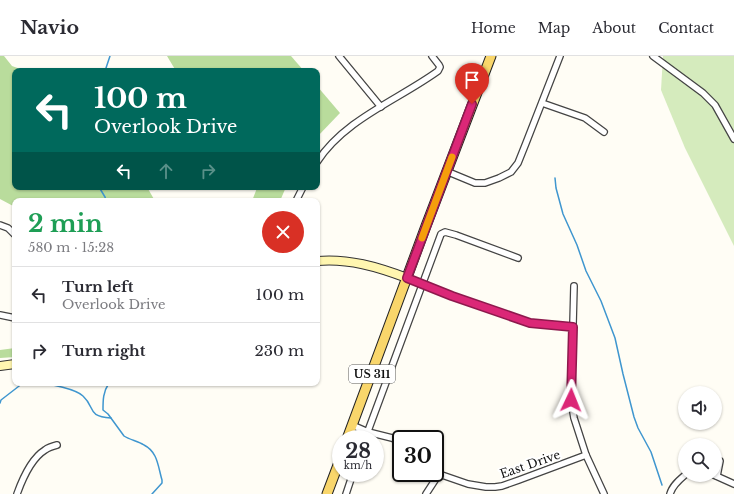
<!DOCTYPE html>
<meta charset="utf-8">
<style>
:root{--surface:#fff;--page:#f2f2f3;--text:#2b2b33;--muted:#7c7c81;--line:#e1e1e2}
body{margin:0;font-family:"Libre Baskerville",serif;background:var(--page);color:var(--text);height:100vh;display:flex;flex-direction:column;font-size:15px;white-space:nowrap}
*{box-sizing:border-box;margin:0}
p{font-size:13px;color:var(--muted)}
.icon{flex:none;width:22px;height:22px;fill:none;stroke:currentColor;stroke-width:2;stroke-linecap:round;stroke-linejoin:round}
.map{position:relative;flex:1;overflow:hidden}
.panel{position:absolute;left:12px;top:142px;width:308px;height:188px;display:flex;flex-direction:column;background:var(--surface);border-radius:8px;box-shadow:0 1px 3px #0004}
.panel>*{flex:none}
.banner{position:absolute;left:12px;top:12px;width:308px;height:122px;border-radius:8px;box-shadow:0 1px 3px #0004;background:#00695c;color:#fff;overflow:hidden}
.fabs{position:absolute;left:678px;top:330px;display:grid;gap:8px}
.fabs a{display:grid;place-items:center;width:44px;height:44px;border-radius:50%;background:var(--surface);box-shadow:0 1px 3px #0004;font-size:20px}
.speed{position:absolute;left:332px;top:374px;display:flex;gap:8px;font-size:20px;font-weight:700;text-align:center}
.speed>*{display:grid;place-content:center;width:52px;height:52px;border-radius:50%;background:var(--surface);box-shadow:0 1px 3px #0004;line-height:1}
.speed small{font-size:10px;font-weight:400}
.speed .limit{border:2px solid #111;border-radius:6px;background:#fff;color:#111}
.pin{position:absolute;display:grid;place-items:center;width:34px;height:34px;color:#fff;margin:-41px -17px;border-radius:50% 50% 50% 0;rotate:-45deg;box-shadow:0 0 4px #0007}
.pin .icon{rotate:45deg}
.me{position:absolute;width:44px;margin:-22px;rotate:2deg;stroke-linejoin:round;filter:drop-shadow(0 0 3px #0008)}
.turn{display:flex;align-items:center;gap:14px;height:84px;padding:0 16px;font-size:18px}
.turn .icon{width:52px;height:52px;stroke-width:2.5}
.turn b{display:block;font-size:28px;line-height:34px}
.lanes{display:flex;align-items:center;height:38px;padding:0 16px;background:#0003;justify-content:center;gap:20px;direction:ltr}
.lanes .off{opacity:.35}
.round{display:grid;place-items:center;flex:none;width:42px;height:42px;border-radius:21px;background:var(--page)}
.head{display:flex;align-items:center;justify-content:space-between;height:68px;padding:0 16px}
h1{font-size:24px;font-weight:800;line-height:30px;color:#1e9e55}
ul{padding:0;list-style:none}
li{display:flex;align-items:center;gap:12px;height:56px;padding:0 16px;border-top:1px solid var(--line)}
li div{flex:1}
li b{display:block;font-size:15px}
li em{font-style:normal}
header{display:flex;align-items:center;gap:24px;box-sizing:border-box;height:56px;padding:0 20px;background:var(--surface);border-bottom:1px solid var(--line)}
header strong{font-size:19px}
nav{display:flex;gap:22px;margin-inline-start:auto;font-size:14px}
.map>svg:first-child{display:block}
.green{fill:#d5ebbd}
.forest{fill:#b9dc9c}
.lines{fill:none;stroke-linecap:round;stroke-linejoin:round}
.stream{stroke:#3f96cf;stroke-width:1.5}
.street-casing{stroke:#444;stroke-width:8}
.secondary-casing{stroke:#333;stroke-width:10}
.primary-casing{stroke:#222;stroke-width:11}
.street{stroke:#fff;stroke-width:5.5}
.secondary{stroke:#fff6b0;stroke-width:8}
.primary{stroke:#f9d66b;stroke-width:9}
.route-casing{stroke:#8e194d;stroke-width:10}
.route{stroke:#db2777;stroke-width:7}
.slow{stroke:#f59e0b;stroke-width:7}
.labels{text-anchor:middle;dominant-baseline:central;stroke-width:4;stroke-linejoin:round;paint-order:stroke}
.shield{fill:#fff;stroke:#585858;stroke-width:1}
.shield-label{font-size:11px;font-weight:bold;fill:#111}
.street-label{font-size:12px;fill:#111;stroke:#fff}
</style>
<header>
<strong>Navio</strong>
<nav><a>Home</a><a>Map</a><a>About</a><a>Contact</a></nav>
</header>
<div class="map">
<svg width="734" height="438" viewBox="0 0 734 438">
<rect width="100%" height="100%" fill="#fffdf5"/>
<polygon class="green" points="663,0 734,0 734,190 685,92 661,34"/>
<g class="forest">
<polygon points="0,0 4,0 12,10 26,15 15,15 15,131 147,131 155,145 15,145 15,151 0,143"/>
<polygon points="167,0 291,0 304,15 176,15"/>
<polygon points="317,30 340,57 317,81"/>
<polygon points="257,131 286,131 280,145 252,145 257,132"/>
<polygon points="15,292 15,301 0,302 0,294"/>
</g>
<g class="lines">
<g class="stream">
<polyline points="105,15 110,0"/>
<polyline points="555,122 556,132 563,158 577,189 586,215 601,245 615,282 623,318 634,361 638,372 651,396 662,429"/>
<polyline points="99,131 105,141 106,145"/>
<path d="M40 327C50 328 76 333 83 340 96 352 86 360 111 362"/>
<path d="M109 327C103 336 103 344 103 354L108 358 124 380C130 384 138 385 144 389 158 396 158 411 162 424V427L152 438"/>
<polyline points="0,347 1,344 23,327"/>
</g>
<g class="street-casing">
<g id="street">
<polyline points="339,0 381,51"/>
<polyline points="653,0 703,37 715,49 734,83"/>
<polyline points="542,47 585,62 604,76"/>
<path d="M317 106C345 63 398 44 438 15L440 11 439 9 432 0"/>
<polyline points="446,115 475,127 485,127 499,122 511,116 518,107 526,87 560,0"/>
<polyline points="296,145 303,131"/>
<polyline points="0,169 8,172 15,179"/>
<polyline points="407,222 452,240 530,267 573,271"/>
<polyline points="574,230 571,344 574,362 586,399 604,438"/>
<polyline points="0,259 15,262"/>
<polyline points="352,369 368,376 392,382 401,386"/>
<polyline points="365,383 441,178 445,176 456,179 518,202"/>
<polyline points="715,406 720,405 717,420"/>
<polyline points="435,414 439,418 468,428 486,431 495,431 502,430 519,424 586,399"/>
<polyline points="714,419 734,428"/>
<path d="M17 438C22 424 32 402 45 394 49 391 53 390 57 389"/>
<polyline points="346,438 353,417"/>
<polyline points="426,438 439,418"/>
<path d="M670 438C672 430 679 424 685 419"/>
</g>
</g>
<g class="secondary-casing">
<g id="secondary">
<path d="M317 205C348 202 378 211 407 222"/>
<polyline points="0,310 15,308"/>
</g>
</g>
<g class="primary-casing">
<g id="primary">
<polyline points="347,383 426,170 491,0"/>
<polyline points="327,438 341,401"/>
</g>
</g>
<use href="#street" class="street"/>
<use href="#secondary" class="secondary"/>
<use href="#primary" class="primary"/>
</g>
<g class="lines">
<g class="route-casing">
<polyline id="route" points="472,48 407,222 452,240 530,267 573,271 571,344"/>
</g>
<use href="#route" class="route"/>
<polyline class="slow" points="422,182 452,101"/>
</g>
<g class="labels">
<rect class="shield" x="349" y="309" width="46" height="18" rx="3"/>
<g class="shield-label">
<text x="372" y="318">US 311</text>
</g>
<g class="street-label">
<text transform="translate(530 408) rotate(-19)">East Drive</text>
</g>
</g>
</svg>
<div class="fabs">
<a><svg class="icon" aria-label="sound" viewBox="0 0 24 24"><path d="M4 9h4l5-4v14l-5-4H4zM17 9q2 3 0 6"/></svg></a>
<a><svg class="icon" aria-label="search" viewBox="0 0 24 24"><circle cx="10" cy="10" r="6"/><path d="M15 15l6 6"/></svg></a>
</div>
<div class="speed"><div>28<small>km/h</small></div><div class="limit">30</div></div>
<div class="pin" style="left:472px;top:48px;background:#d93025"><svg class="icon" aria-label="arrive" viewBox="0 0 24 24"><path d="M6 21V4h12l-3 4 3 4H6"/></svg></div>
<svg class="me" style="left:571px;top:344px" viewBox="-20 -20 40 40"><path d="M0-17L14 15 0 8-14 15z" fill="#db2777" stroke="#fff" stroke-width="4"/></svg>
<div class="banner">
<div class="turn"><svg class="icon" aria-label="left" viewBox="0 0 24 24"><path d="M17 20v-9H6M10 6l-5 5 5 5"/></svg><div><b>100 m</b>Overlook Drive</div></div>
<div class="lanes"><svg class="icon" aria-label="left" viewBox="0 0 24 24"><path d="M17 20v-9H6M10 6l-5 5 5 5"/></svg><svg class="icon off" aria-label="ahead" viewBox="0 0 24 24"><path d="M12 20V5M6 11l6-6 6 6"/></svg><svg class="icon off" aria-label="right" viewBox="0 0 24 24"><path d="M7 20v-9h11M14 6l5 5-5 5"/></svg></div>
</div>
<section class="panel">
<div class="head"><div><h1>2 min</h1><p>580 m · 15:28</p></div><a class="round" style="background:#d93025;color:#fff"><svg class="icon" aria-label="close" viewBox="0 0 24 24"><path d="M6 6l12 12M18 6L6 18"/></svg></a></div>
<ul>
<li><svg class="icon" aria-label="left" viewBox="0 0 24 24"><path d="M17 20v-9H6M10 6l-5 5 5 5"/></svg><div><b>Turn left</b><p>Overlook Drive</p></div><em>100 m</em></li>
<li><svg class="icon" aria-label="right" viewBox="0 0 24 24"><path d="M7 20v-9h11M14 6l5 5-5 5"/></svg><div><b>Turn right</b></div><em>230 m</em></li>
</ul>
</section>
</div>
